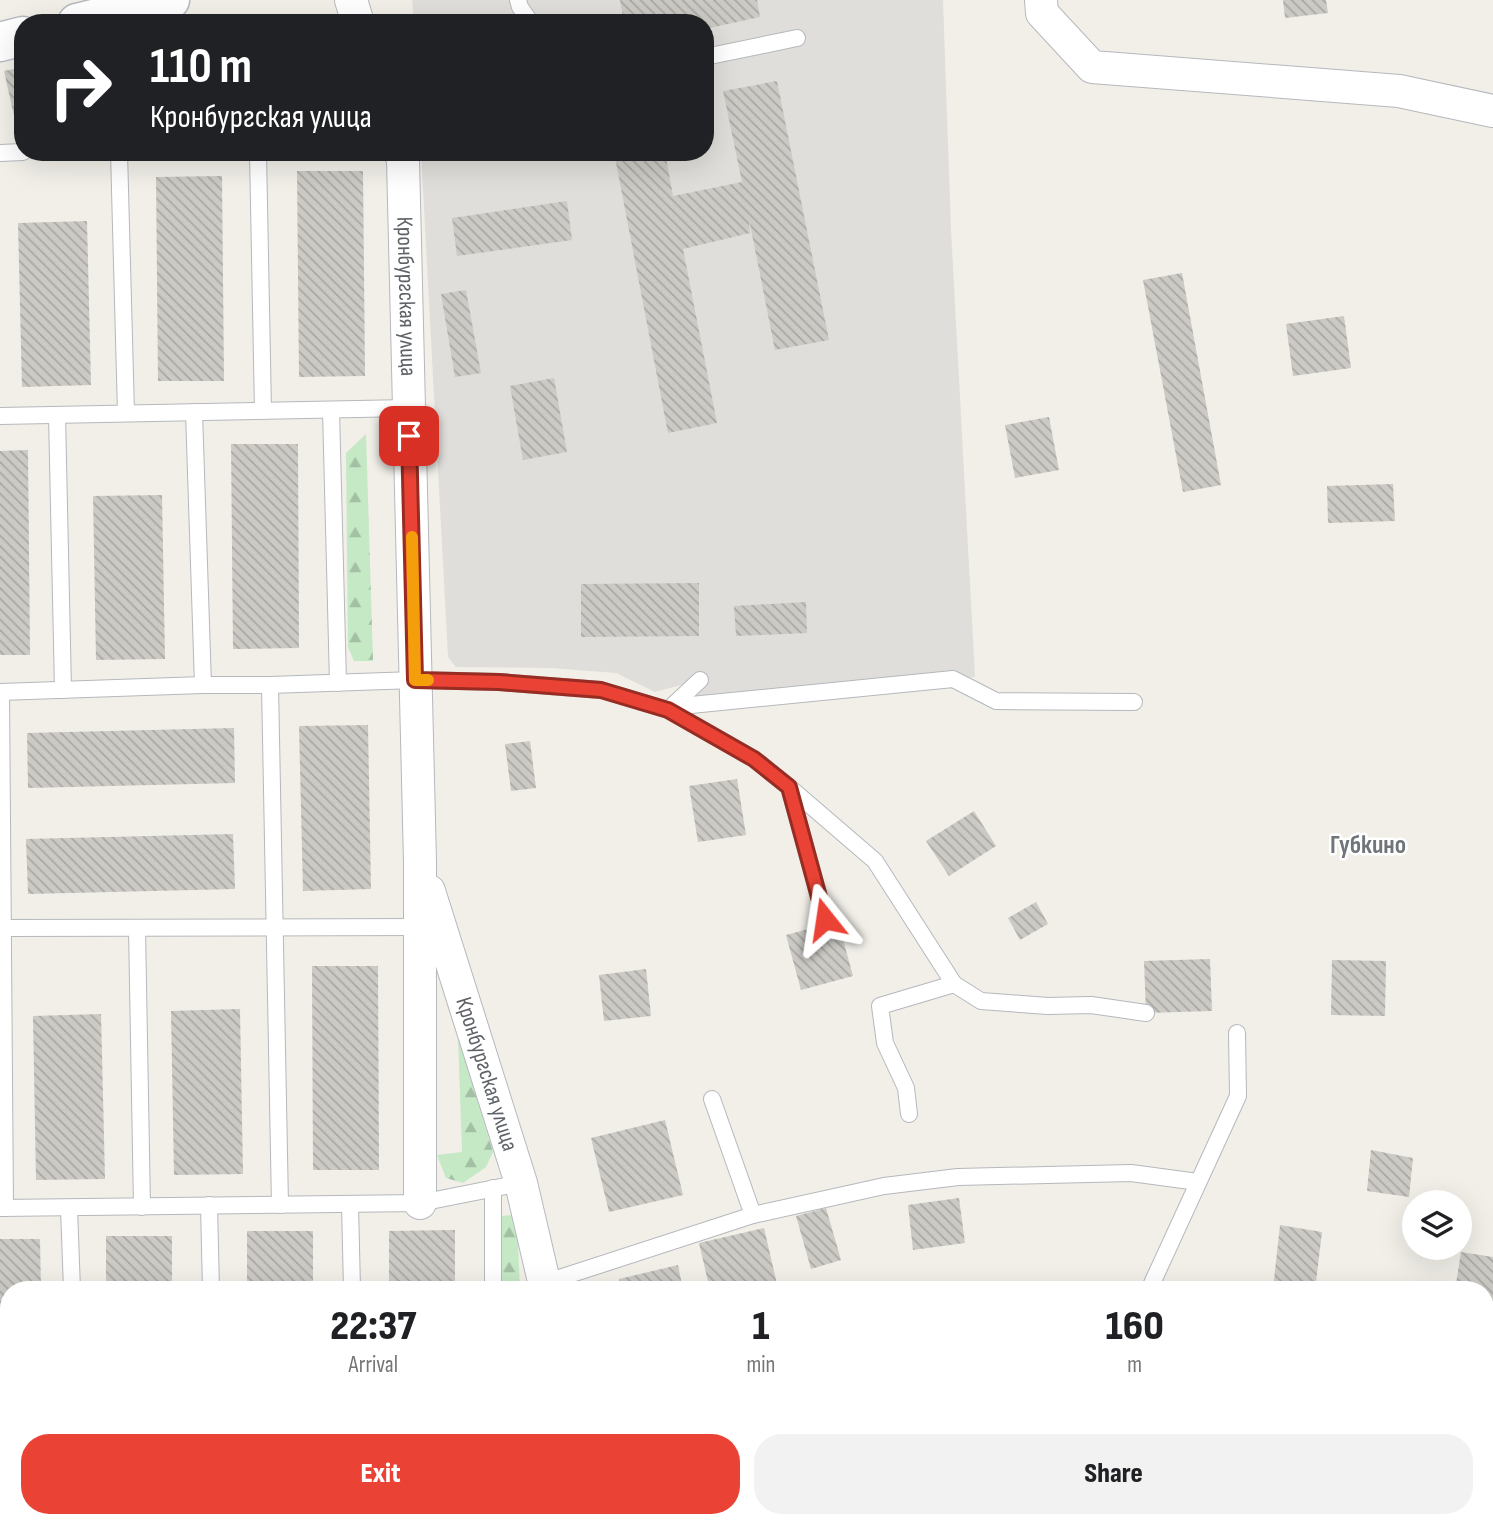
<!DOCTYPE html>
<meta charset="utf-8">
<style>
:root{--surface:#fff;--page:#f2f2f2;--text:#202124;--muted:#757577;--accent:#ea4335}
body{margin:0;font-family:"Sofia Sans Condensed",sans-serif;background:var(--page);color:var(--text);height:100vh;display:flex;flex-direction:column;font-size:26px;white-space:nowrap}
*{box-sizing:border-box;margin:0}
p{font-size:23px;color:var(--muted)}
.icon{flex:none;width:38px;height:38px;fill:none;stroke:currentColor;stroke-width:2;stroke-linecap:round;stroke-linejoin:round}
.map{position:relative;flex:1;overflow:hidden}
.details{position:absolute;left:0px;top:1281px;width:1494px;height:247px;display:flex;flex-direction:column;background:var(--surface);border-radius:28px 28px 0 0;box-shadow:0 7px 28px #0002}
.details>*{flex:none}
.guide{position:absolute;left:14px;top:14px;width:700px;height:147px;border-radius:28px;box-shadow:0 7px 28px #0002;background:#202124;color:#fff;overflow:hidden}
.tools{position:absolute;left:1402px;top:1190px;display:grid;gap:14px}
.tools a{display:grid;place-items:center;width:70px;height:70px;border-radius:50%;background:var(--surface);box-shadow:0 7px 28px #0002;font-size:35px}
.pin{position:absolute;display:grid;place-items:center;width:60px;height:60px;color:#fff;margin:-30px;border-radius:14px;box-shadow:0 4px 10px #0006}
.me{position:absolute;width:77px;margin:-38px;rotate:345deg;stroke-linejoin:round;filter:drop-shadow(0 0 5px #0008)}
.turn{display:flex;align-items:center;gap:24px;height:147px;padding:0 21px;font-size:32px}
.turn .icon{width:91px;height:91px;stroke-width:2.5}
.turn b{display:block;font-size:49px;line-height:60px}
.eta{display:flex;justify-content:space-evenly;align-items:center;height:119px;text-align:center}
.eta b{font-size:42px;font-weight:800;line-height:49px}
.button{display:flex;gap:14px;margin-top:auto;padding:14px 21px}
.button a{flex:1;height:80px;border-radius:28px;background:var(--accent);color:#fff;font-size:28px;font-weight:800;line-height:80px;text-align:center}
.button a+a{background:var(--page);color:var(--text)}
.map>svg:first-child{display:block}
.industrial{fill:#e0deda}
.forest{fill:url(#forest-firs)}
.building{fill:url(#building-back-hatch)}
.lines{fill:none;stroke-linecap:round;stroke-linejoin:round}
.lane-casing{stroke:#b5b8bc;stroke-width:18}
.street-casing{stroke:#b5b8bc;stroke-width:34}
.secondary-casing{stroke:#b6babf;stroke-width:41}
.lane{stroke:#fff;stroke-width:16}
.street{stroke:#fff;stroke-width:32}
.secondary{stroke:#fff;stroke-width:38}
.route-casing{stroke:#982c22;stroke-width:18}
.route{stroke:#ea4335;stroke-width:12}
.slow{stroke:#f59e0b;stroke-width:12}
.labels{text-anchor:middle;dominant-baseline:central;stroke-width:5;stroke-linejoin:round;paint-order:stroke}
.street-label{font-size:23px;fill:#5f6368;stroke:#fff}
.quarter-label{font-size:26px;font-weight:bold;fill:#70757a;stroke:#fff}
</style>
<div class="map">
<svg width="1493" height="1527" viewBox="0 0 1493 1527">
<defs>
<pattern id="forest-firs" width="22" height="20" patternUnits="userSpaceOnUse" patternTransform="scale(1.75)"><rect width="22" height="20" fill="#c5e8c5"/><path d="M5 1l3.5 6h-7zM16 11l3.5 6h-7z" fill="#a3c0a4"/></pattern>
<pattern id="building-back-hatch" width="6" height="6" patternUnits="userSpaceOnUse" patternTransform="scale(1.75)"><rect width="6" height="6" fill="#cccac5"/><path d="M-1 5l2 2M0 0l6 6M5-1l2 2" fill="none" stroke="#a9a8a4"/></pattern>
</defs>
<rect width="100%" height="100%" fill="#f1efe8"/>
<polygon class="industrial" points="412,0 943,0 951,230 975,677 691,705 699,680 655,692 616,673 551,668 456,667 448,657 421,152 705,152 705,23 414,23"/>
<g class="forest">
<polygon points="366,434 373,661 354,661 348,647 346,453"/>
<polygon points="458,1036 493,1152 486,1167 463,1183 446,1178 437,1155 462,1152"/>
<polygon points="513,1215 518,1244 520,1290 502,1290 501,1216"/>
</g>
<g class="building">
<polygon points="620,0 757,0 760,17 705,29 705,23 624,23"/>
<polygon points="1283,0 1326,0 1328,13 1285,18"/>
<polygon points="23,67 23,114 14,116 4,71"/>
<polygon points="777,81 829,340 775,350 749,219 750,233 683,249 717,423 668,433 614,152 665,152 673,196 742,182 723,91"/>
<polygon points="297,171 363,171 365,376 299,377"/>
<polygon points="222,176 224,381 158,381 156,177"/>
<polygon points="567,201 572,240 457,256 452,218"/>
<polygon points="87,221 91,385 22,387 18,223"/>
<polygon points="1182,273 1221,485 1183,492 1143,280"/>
<polygon points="466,290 481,373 455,377 441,294"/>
<polygon points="1344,316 1351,368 1293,376 1286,324"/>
<polygon points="554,378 567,452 523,460 510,386"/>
<polygon points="1049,417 1059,470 1015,478 1005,425"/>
<polygon points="231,444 298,444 299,648 233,649"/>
<polygon points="28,450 30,655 0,655 0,451"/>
<polygon points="1393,484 1395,521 1328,523 1327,486"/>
<polygon points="162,495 165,659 96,660 93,496"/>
<polygon points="699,583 699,636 581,637 581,584"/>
<polygon points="806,602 807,633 736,636 734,606"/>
<polygon points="368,725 371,889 303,891 299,726"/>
<polygon points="234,728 235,783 28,788 27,733"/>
<polygon points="530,741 536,788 511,791 505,744"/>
<polygon points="737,779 746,835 698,842 689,786"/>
<polygon points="974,811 996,846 949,876 926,841"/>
<polygon points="233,834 235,889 28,894 26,839"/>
<polygon points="1036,902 1048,924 1020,940 1008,918"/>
<polygon points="838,921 853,976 801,990 786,935"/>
<polygon points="1210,959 1212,1011 1146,1013 1144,961"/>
<polygon points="1332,960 1386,961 1385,1016 1331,1015"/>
<polygon points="312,966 378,966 379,1170 313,1170"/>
<polygon points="646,969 651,1016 604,1021 599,975"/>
<polygon points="240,1009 243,1174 174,1175 171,1011"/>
<polygon points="101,1014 105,1179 36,1180 33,1016"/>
<polygon points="665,1120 683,1195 609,1212 591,1138"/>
<polygon points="1371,1150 1413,1158 1409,1197 1367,1191"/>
<polygon points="959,1198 965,1243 913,1250 908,1205"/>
<polygon points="826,1208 841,1260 811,1269 796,1216"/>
<polygon points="1280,1225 1322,1232 1315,1290 1273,1289"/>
<polygon points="764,1228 777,1284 753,1290 710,1290 699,1243"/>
<polygon points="455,1230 455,1290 389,1290 389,1231"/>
<rect x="247" y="1231" width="66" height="59"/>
<rect x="106" y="1236" width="66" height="54"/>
<polygon points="0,1239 40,1239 41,1290 9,1290 9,1443 0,1443"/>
<polygon points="1461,1252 1493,1257 1493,1312 1486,1311 1486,1290 1455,1290"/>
<polygon points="678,1265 683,1290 622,1290 619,1279"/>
<polygon points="1486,1404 1493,1405 1493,1440 1486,1440"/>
<polygon points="2,1504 9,1504 9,1519 108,1519 109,1527 3,1527"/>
<rect x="190" y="1519" width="111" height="8"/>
<rect x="331" y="1519" width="220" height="8"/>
</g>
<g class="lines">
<g class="lane-casing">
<g id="lane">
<polyline points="518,0 520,7 531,23"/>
<polyline points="705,57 797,38"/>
<polyline points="119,152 126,413"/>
<polyline points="258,152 263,411"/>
<polyline points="0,153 23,152"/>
<polyline points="331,410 338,683"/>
<polyline points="194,412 203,685"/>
<polyline points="57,415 63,690"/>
<polyline points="0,416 409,408"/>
<polyline points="270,685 280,1205"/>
<polyline points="0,692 203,685 270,685 415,680 499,682 601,690 668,710 754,759 789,787 875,861 954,984 981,1001 1048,1006 1091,1005 1146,1013"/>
<polyline points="1,692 5,1208"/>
<polyline points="668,710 691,705 953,679 996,701 1134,702"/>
<polyline points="668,710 700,680"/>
<polyline points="789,787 825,919"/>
<polyline points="0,928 420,927"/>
<polyline points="137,928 142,1207"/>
<polyline points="712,1099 753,1215"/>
<polyline points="909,1114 906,1088 885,1043 880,1006 954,984"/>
<polyline points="493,1188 493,1290"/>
<polyline points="350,1204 352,1290"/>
<polyline points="209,1205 211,1290"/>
<polyline points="0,1208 420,1203 521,1183"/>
<polyline points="69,1208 72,1290"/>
<polyline points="544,1283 753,1215 884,1186 958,1177 1131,1173 1198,1182"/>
<polyline points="1149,1290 1238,1096 1237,1033"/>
<polyline points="0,1470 9,1470"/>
<polyline points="146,1519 146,1527"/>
</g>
</g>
<g class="street-casing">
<g id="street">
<polyline points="351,0 358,23"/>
<polyline points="1041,0 1042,13 1092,67 1399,91 1493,111"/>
<path id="s1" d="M400 152 403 160 420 862V1203"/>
<path id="s2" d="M429 891 521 1183 546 1290"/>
<polyline points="590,1527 591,1519"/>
</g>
</g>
<g class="secondary-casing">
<g id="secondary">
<polyline points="77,23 170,0"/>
<polyline points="0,42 23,36"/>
</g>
</g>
<use href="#lane" class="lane"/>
<use href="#street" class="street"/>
<use href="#secondary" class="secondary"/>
</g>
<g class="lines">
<g class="route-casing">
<polyline id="route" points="409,436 415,680 499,682 601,690 668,710 754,759 789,787 825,919"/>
</g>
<use href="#route" class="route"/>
<polyline class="slow" points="412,537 415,680 428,680"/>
</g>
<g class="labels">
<g class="street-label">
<text stroke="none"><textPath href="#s1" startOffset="145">Кронбургская улица</textPath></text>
<text stroke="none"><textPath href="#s2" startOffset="192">Кронбургская улица</textPath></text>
</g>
<g class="quarter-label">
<text x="1368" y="845">Губкино</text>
</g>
</g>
</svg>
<div class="tools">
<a><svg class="icon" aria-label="layers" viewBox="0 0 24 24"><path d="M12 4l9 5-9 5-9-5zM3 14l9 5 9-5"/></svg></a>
</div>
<div class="pin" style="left:409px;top:436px;background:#d93025"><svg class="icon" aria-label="arrive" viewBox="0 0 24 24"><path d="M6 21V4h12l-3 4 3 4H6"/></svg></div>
<svg class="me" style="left:825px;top:919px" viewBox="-20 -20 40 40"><path d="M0-17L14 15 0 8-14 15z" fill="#ea4335" stroke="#fff" stroke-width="4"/></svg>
<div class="guide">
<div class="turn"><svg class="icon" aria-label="right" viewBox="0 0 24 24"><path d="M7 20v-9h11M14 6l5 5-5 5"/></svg><div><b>110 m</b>Кронбургская улица</div></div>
</div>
<section class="details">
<div class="eta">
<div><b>22:37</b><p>Arrival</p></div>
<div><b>1</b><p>min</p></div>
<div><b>160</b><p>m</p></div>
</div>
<div class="button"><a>Exit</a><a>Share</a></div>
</section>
</div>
